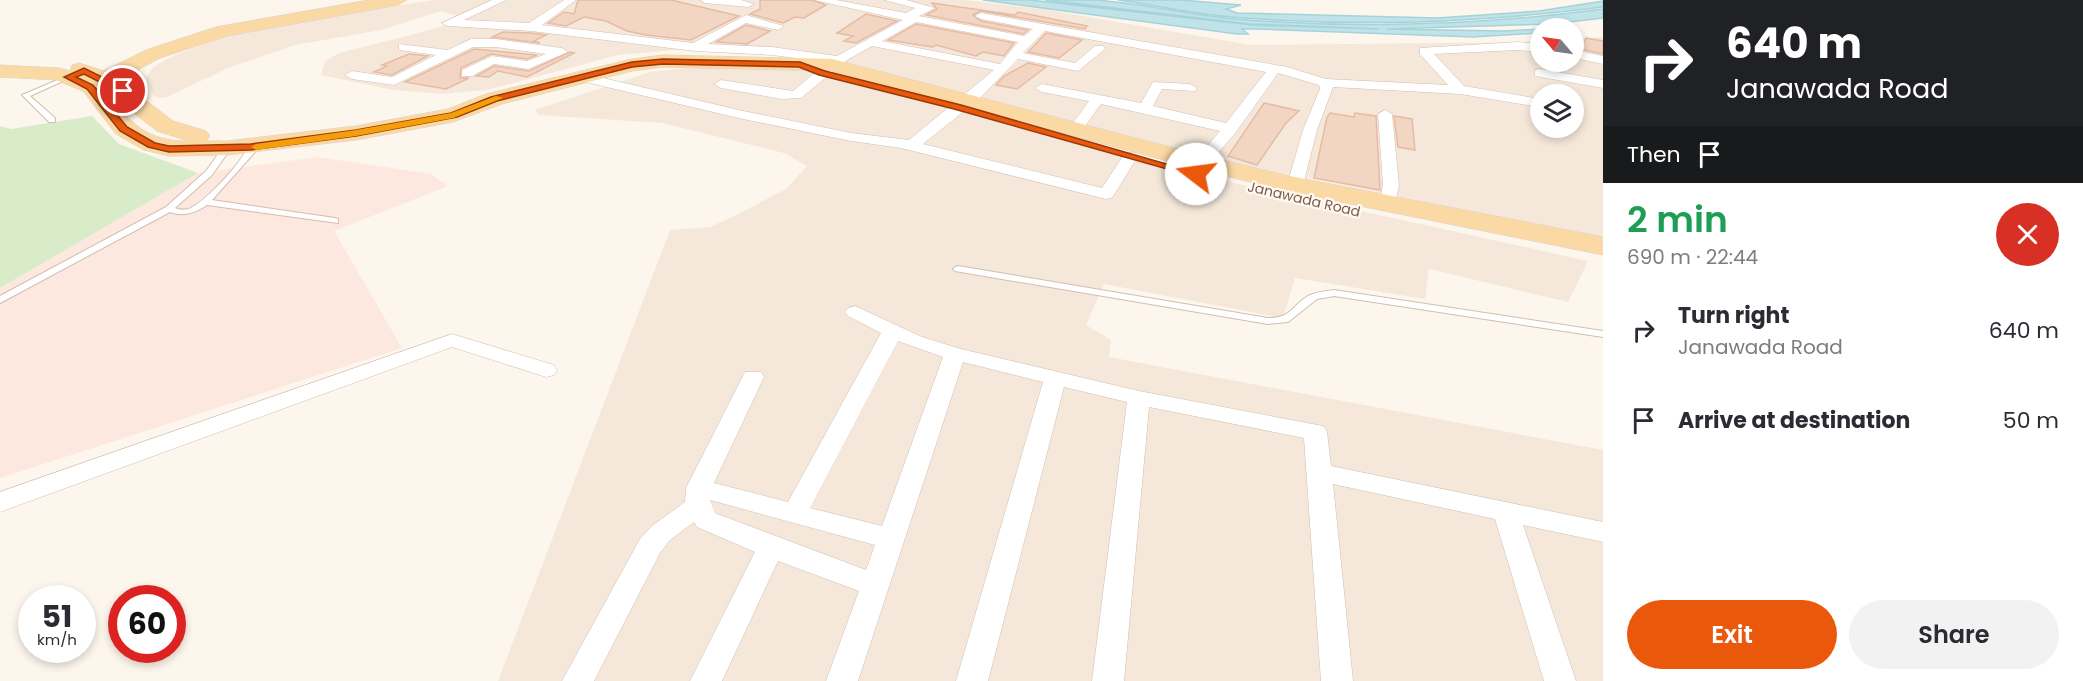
<!DOCTYPE html>
<meta charset="utf-8">
<style>
:root{--surface:#fff;--page:#f2f2f3;--text:#2b2b33;--muted:#7c7c81;--accent:#ea580c}
body{margin:0;font-family:Poppins,sans-serif;background:var(--page);color:var(--text);height:100vh;display:flex;flex-direction:column;font-size:22px;white-space:nowrap}
*{box-sizing:border-box;margin:0}
p{font-size:20px;color:var(--muted)}
.icon{flex:none;width:33px;height:33px;fill:none;stroke:currentColor;stroke-width:2;stroke-linecap:round;stroke-linejoin:round}
.map{position:relative;flex:1;overflow:hidden}
.details{display:flex;flex-direction:column;background:var(--surface);width:480px}
.details>*{flex:none}
.hud{background:#202124;color:#fff;overflow:hidden}
.needle{width:39px;rotate:299deg}
.buttons{position:absolute;left:1530px;top:18px;display:grid;gap:12px}
.buttons a{display:grid;place-items:center;width:54px;height:54px;border-radius:50%;background:var(--surface);box-shadow:0 3px 9px #0003;font-size:30px}
.speed{position:absolute;left:18px;top:585px;display:flex;gap:12px;font-size:30px;font-weight:700;text-align:center}
.speed>*{display:grid;place-content:center;width:78px;height:78px;border-radius:50%;background:var(--surface);box-shadow:0 3px 9px #0003;line-height:1}
.speed small{font-size:15px;font-weight:400}
.speed .limit{border:9px solid #d22;background:#fff;color:#111}
.pin{position:absolute;display:grid;place-items:center;width:51px;height:51px;color:#fff;margin:-26px;border:3px solid #fff;border-radius:50%;box-shadow:0 2px 6px #0007}
.me{position:absolute;width:66px;margin:-33px;rotate:285deg;stroke-linejoin:round;filter:drop-shadow(0 0 4px #0008)}
.turn{display:flex;align-items:center;gap:21px;height:126px;padding:0 24px;font-size:27px}
.turn .icon{width:78px;height:78px;stroke-width:2.5}
.turn b{display:block;font-size:42px;line-height:51px}
.then{display:flex;align-items:center;height:57px;padding:0 24px;background:#0003;gap:12px;font-size:22px}
.round{display:grid;place-items:center;flex:none;width:63px;height:63px;border-radius:32px;background:var(--page)}
.overview{display:flex;align-items:center;justify-content:space-between;height:102px;padding:0 24px}
h1{font-size:36px;font-weight:600;line-height:45px;color:#1e9e55}
.primary-button{display:flex;gap:12px;margin-top:auto;padding:12px 24px}
.primary-button a{flex:1;height:69px;border-radius:36px;background:var(--accent);color:#fff;font-size:24px;font-weight:600;line-height:69px;text-align:center}
.primary-button a+a{background:var(--page);color:var(--text)}
ul{padding:0;list-style:none}
li{display:flex;align-items:center;gap:18px;height:90px;padding:0 24px}
li div{flex:1}
li b{display:block;font-size:22px}
li em{font-style:normal}
main{display:flex;flex:1;min-height:0}
.map>svg:first-child{display:block}
.residential{fill:#f5e8da;fill-rule:evenodd}
.commercial{fill:#fde8e0}
.green{fill:#d8ecc9}
.water{fill:#bfe3e8;stroke:#a5d3da;stroke-width:1.5}
.building{fill:#f3d5c3;stroke:#e6bba3;stroke-width:1.5}
.lines{fill:none;stroke-linecap:round;stroke-linejoin:round}
.service-casing{stroke:#d1beb0;stroke-width:2}
.minor-casing{stroke:#d1beb0;stroke-width:1}
.primary-casing{stroke:#dad1cd;stroke-width:1}
.service{fill:#fff;fill-rule:evenodd}
.minor{fill:#fff;fill-rule:evenodd}
.primary{fill:#fbd9a5;fill-rule:evenodd}
.route{fill:#ea580c;stroke:#983908;stroke-width:1.5}
.slow{fill:#f59e0b}
.labels{text-anchor:middle;dominant-baseline:central;stroke-width:4.5;stroke-linejoin:round;paint-order:stroke}
.far-street-label{font-size:14px;fill:#7a5c4d;stroke:#fffaf3}
</style>
<main>
<div class="map">
<svg width="1603" height="681" viewBox="0 0 1603 681">
<rect width="100%" height="100%" fill="#fdf6ec"/>
<g class="residential">
<path d="M435 0H965L1042 9 1251 45 1540 42V62H1574V39L1603 37V238L1225 161 832 59 776 53 690 49 652 52 618 55 487 90 441 94 393 90 321 75 325 61 339 53 411 35 442 26 457 16 441 11 381 30 295 45 228 68 167 97 159 98 153 95 146 78 153 67 173 56 221 38 276 24ZM1540 94H1574V128H1540Z"/>
<polygon points="697,67 784,67 838,75 1234,183 1588,261 1568,302 1429,269 1425,299 1295,278 1283,318 1104,284 1086,325 1111,340 1109,357 1603,450 1603,681 498,681 670,230 710,227 736,215 786,189 807,166 784,153 662,123 539,115 535,110 650,72"/>
</g>
<polygon class="commercial" points="318,157 431,174 448,186 334,231 402,348 0,478 0,288 198,173"/>
<polygon class="green" points="92,116 119,144 198,173 0,288 0,126 11,129"/>
<g class="water">
<path d="M983 0H1030L1252 25 1379 29 1250 24 1045 0C1061 0 1078 0 1095 0 1142 3 1188 15 1235 19 1357 29 1482 25 1603 9V18L1553 24 1387 29 1504 31 1540 29V33L1473 37 1256 29H1242L1248 34H1237Z"/>
<path d="M1118 0H1181L1241 5 1226 9 1237 13 1437 18 1539 11 1603 1V7C1480 23 1354 27 1231 17 1193 14 1155 5 1118 0Z"/>
</g>
<g class="building">
<polygon points="578,0 671,0 739,16 691,40 646,35 627,31 606,21 584,17 566,26 548,23 564,12 574,14"/>
<polygon points="760,0 812,0 826,5 804,18 795,17 783,23 750,14 760,9"/>
<polygon points="932,3 1015,15 1018,12 1087,26 1085,29 981,11 973,15 981,21 1028,30 1023,34 926,15 937,9"/>
<polygon points="866,14 897,21 856,43 844,41 853,36 837,33"/>
<polygon points="916,24 1014,43 1004,56 983,52 976,56 936,45 933,47 888,40"/>
<polygon points="746,25 770,31 747,44 716,42"/>
<polygon points="503,32 531,33 546,35 534,41 540,43 492,37"/>
<polygon points="1046,33 1082,40 1059,58 1028,52"/>
<polygon points="1586,38 1603,41 1603,54 1580,49"/>
<polygon points="474,49 537,55 527,59 491,54 461,68 460,78 469,78 446,89 405,82"/>
<polygon points="570,52 574,53 527,77 498,71 489,77 476,76 494,66 529,71"/>
<polygon points="409,54 428,56 392,75 374,72 387,66 382,65"/>
<polygon points="1028,63 1046,67 1017,89 996,85 1004,76"/>
<polygon points="1264,103 1299,111 1286,123 1257,165 1228,156"/>
<polygon points="1330,113 1354,117 1355,113 1376,116 1380,190 1314,178 1327,117"/>
<polygon points="1394,116 1412,119 1415,150 1398,147"/>
</g>
<g class="lines">
<g class="service-casing">
<g id="service">
<polygon points="67,76 72,77 30,96 55,118 55,122 49,122 22,95"/>
<path d="M248 145H254L255 152 212 200 335 218 338 219V223L207 205C195 213 184 217 170 212L0 303V296L166 207 206 171 224 146H230L231 148 212 175 175 208C180 210 184 210 189 209 205 202 244 161 248 145Z"/>
<path d="M958 266 1268 318C1293 318 1291 305 1310 295 1317 292 1326 291 1334 290L1603 331V337L1334 296 1317 299 1288 322 1268 324 955 271 953 269 955 267Z"/>
</g>
</g>
<g class="minor-casing">
<g id="minor">
<path d="M492 0H506L464 20 529 23 564 0H576L542 25 693 43 746 15 784 26 778 30 746 23 708 44 772 47 837 56 903 20 814 0H836L906 13 915 8 884 0H906L935 8 919 16 1024 36 1033 29 981 19 975 16 981 13 1287 67 1326 79 1448 85 1420 54V48L1518 42 1540 44V52L1518 50 1434 54 1464 86 1540 99V107L1460 94 1333 87 1317 130 1303 185 1295 190 1287 185 1303 130 1320 89 1319 85 1278 73 1236 132 1207 166 1201 168 1193 163 1220 131 1101 104 1085 126 1080 127 1073 123 1089 101 1042 92 1035 88 1042 84 1141 103 1153 82 1190 84 1197 88 1195 91 1162 89 1153 106 1226 123 1266 72 1045 31 1023 53 1075 63 1095 46H1103L1105 49 1078 71 1018 59 978 100 923 144 1102 188 1125 153H1135L1138 156 1112 198 1106 199 901 148 851 141 743 119 577 80 575 77 582 73 743 111 851 133 909 140 994 70 872 46 847 60 801 98 782 99 721 88 714 84 721 80 793 91 828 62 772 55 695 51 531 31 448 26 442 23ZM916 22 1018 42 1000 64 882 41Z"/>
<polygon points="700,0 741,0 754,4 748,7 705,3"/>
<polygon points="471,39 496,39 562,48 568,52 528,69 494,64 472,76 462,76 462,70 492,56 527,61 546,54 496,47 473,47 394,85 352,79 345,75 352,71 392,77 436,55 399,50 399,44 448,50"/>
<polygon points="1574,50 1603,56 1603,64 1574,58"/>
<polygon points="1540,69 1603,80 1603,88 1535,76 1535,70"/>
<polygon points="1385,110 1392,114 1399,185 1395,204 1387,209 1379,204 1383,185 1378,114"/>
<path d="M855 306 922 337 961 349 1139 391 1323 426 1327 432 1331 466 1603 522V542L1523 525 1576 681H1544L1495 519 1333 484 1353 681H1321L1304 438 1149 407 1124 681H1092L1127 402 1064 387 988 681H956L1043 382 963 362 858 681H826L859 591 778 561 722 681H690L755 552 697 527 694 522 670 540 660 553 594 681H562L640 539 652 526 685 502 686 488 745 372H761L764 377 714 483 788 502 881 333 848 316 845 312 848 308ZM898 341 943 357 882 526 810 508ZM710 500 875 545 866 570 715 513Z"/>
<polygon points="452,334 554,365 557,370 554,375 546,377 452,347 0,512 0,492"/>
</g>
</g>
<g class="primary-casing">
<path id="primary" d="M369 0H407L398 5 227 36 160 58 119 80 173 121 206 131 210 136 206 141H227L356 126 448 109 486 94 632 59 663 55 832 59 1205 156 1295 177 1603 237V255L1295 193 1201 170 831 71 663 67 632 71 502 104 453 122 356 140 227 155 169 156 144 150 116 134 83 91 56 80 0 77V65L59 68 70 71 72 65 79 63 104 71 146 50 216 27ZM103 89 157 131 189 141C144 142 129 120 103 89Z"/>
</g>
<use href="#service" class="service"/>
<use href="#minor" class="minor"/>
<use href="#primary" class="primary"/>
</g>
<polygon class="route" points="663,59 800,62 825,71 961,105 1201,174 1192,176 954,109 819,75 799,67 663,64 632,67 497,101 457,117 356,136 251,150 169,152 148,147 120,131 87,89 64,77 84,68 126,89 126,93 123,94 84,74 76,77 93,85 127,127 155,143 169,146 251,144 356,130 451,113 491,97 632,62"/>
<polygon class="slow" points="496,96 503,98 453,118 356,136 256,150 251,147 256,144 356,130 451,113"/>
<g class="labels">
<g class="far-street-label">
<text transform="translate(1304 199) rotate(13)">Janawada Road</text>
</g>
</g>
</svg>
<div class="buttons">
<a><svg class="needle" viewBox="-14 -14 28 28"><path d="M0-13l5 13h-10z" fill="#e53935"/><path d="M0 13l5-13h-10z" fill="#7c7c81"/></svg></a>
<a><svg class="icon" aria-label="layers" viewBox="0 0 24 24"><path d="M12 4l9 5-9 5-9-5zM3 14l9 5 9-5"/></svg></a>
</div>
<div class="speed"><div>51<small>km/h</small></div><div class="limit">60</div></div>
<div class="pin" style="left:123px;top:91px;background:#d93025"><svg class="icon" aria-label="arrive" viewBox="0 0 24 24"><path d="M6 21V4h12l-3 4 3 4H6"/></svg></div>
<svg class="me" style="left:1196px;top:174px" viewBox="-20 -20 40 40"><circle r="19" fill="#fff"/><path d="M0-13L10 11 0 6-10 11z" fill="#ea580c"/></svg>
</div>
<section class="details">
<div class="hud">
<div class="turn"><svg class="icon" aria-label="right" viewBox="0 0 24 24"><path d="M7 20v-9h11M14 6l5 5-5 5"/></svg><div><b>640 m</b>Janawada Road</div></div>
<div class="then">Then<svg class="icon" aria-label="arrive" viewBox="0 0 24 24"><path d="M6 21V4h12l-3 4 3 4H6"/></svg></div>
</div>
<div class="overview"><div><h1>2 min</h1><p>690 m · 22:44</p></div><a class="round" style="background:#d93025;color:#fff"><svg class="icon" aria-label="close" viewBox="0 0 24 24"><path d="M6 6l12 12M18 6L6 18"/></svg></a></div>
<ul>
<li><svg class="icon" aria-label="right" viewBox="0 0 24 24"><path d="M7 20v-9h11M14 6l5 5-5 5"/></svg><div><b>Turn right</b><p>Janawada Road</p></div><em>640 m</em></li>
<li><svg class="icon" aria-label="arrive" viewBox="0 0 24 24"><path d="M6 21V4h12l-3 4 3 4H6"/></svg><div><b>Arrive at destination</b></div><em>50 m</em></li>
</ul>
<div class="primary-button"><a>Exit</a><a>Share</a></div>
</section>
</main>
